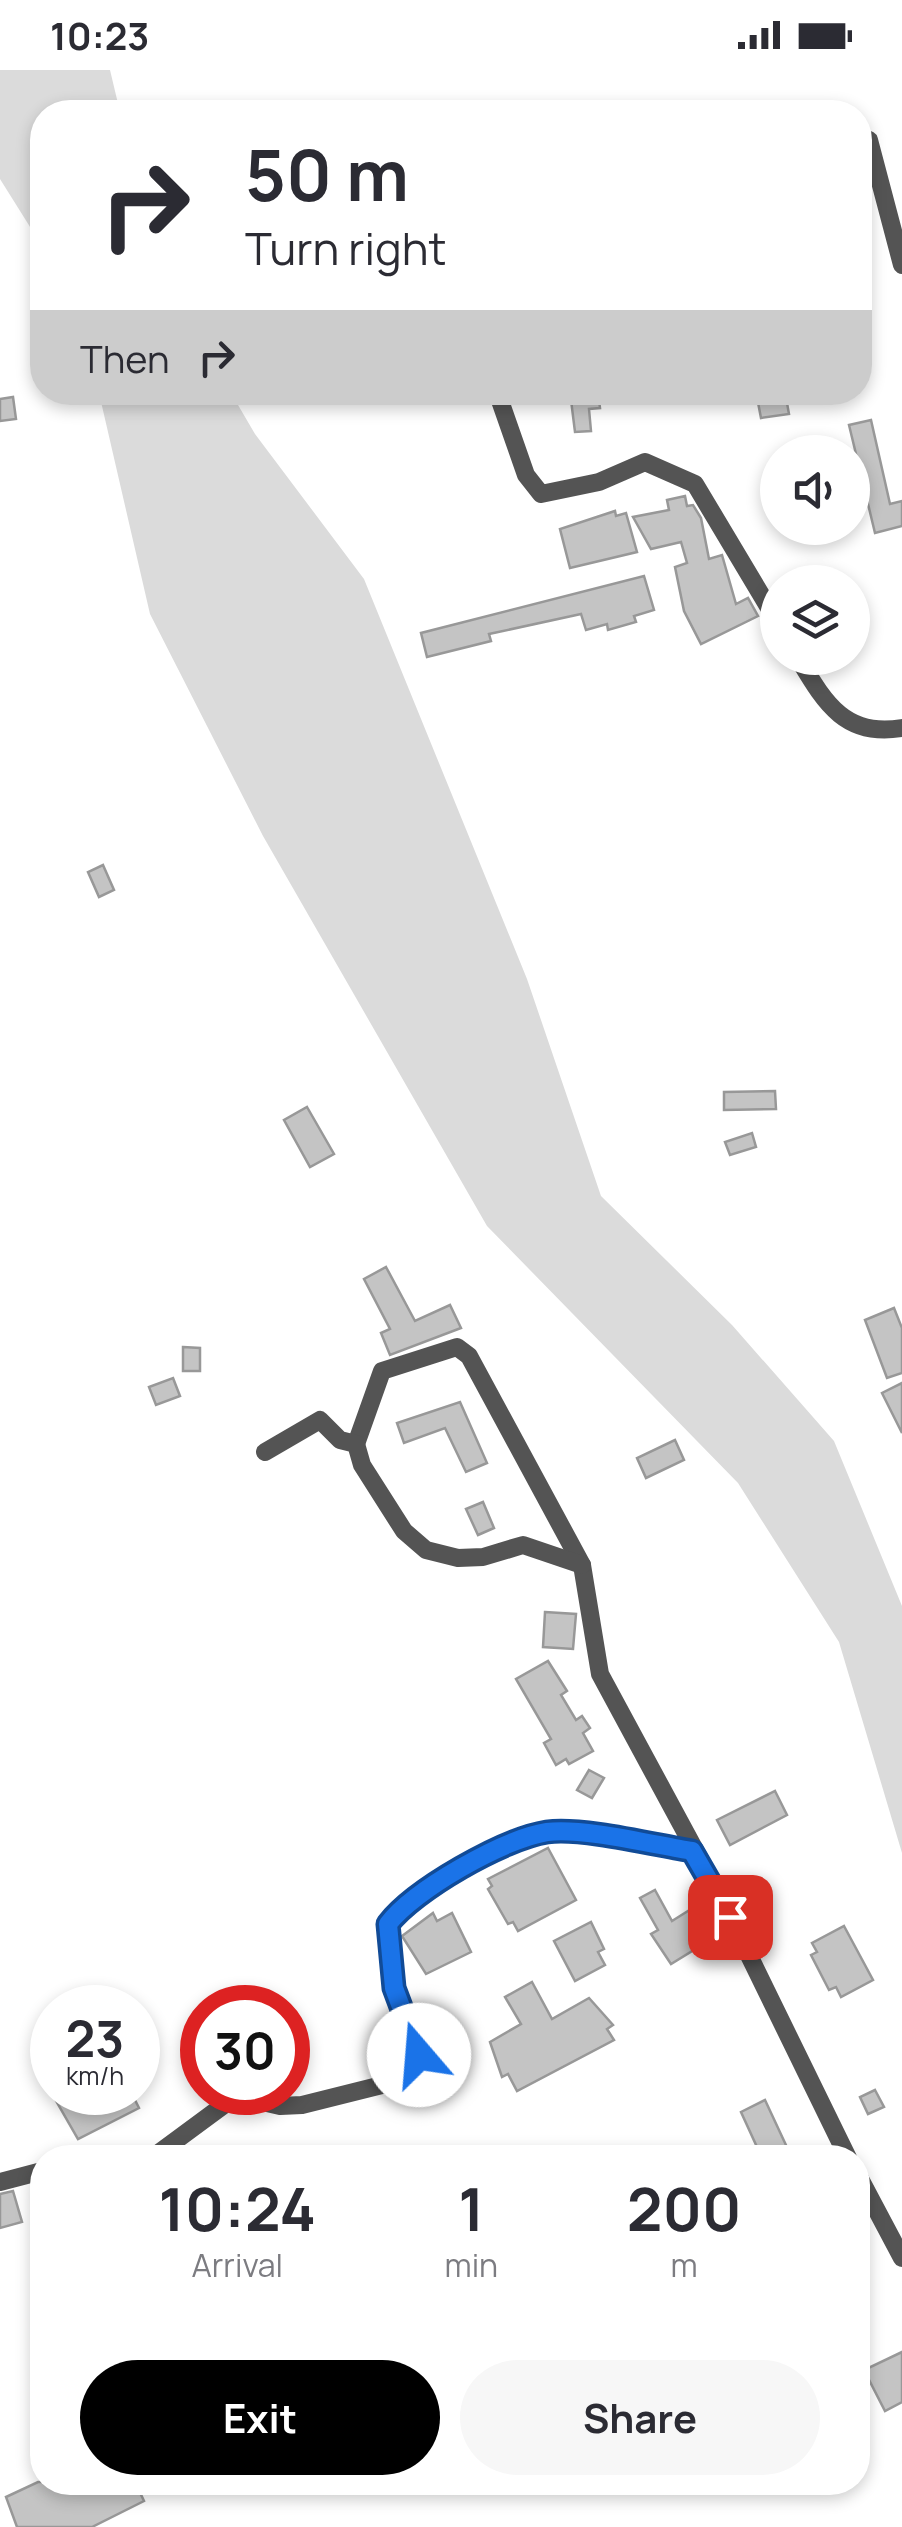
<!DOCTYPE html>
<style>
:root{--surface:#fff;--page:#f7f7f7;--text:#2b2b33;--muted:#7c7c81;--accent:#000}
body{margin:0;font-family:Manrope,sans-serif;background:var(--page);color:var(--text);height:100vh;display:flex;flex-direction:column;font-size:38px;white-space:nowrap}
*{box-sizing:border-box;margin:0}
p{font-size:32px;color:var(--muted)}
.icon{flex:none;width:55px;height:55px;fill:none;stroke:currentColor;stroke-width:2;stroke-linecap:round;stroke-linejoin:round}
.map{position:relative;flex:1;overflow:hidden}
.details{position:absolute;left:30px;top:2075px;width:840px;height:350px;display:flex;flex-direction:column;background:var(--surface);border-radius:40px;box-shadow:0 5px 15px #0003}
.details>*{flex:none}
.banner{position:absolute;left:30px;top:30px;width:842px;height:305px;border-radius:40px;box-shadow:0 5px 15px #0003;background:#fff;color:var(--text);overflow:hidden}
.tools{position:absolute;left:760px;top:365px;display:grid;gap:20px}
.tools a{display:grid;place-items:center;width:110px;height:110px;border-radius:50%;background:var(--surface);box-shadow:0 5px 15px #0003;font-size:50px}
.speed{position:absolute;left:30px;top:1915px;display:flex;gap:20px;font-size:50px;font-weight:700;text-align:center}
.speed>*{display:grid;place-content:center;width:130px;height:130px;border-radius:50%;background:var(--surface);box-shadow:0 5px 15px #0003;line-height:1}
.speed small{font-size:25px;font-weight:400}
.speed .limit{border:15px solid #d22;background:#fff;color:#111}
.pin{position:absolute;display:grid;place-items:center;width:85px;height:85px;color:#fff;margin:-42px;border-radius:20px;box-shadow:0 5px 15px #0006}
.me{position:absolute;width:110px;margin:-55px;rotate:342deg;stroke-linejoin:round;filter:drop-shadow(0 0 8px #0008)}
.turn{display:flex;align-items:center;gap:35px;height:210px;padding:0 50px;font-size:45px}
.turn .icon{width:130px;height:130px;stroke-width:2.5}
.turn b{display:block;font-size:70px;line-height:85px}
.then{display:flex;align-items:center;height:95px;padding:0 50px;background:#0003;gap:20px;font-size:38px}
.eta{display:flex;justify-content:space-evenly;align-items:center;height:170px;text-align:center}
.eta b{font-size:60px;font-weight:700;line-height:70px}
.action{display:flex;gap:20px;margin-top:auto;padding:20px 50px}
.action a{flex:1;height:115px;border-radius:60px;background:var(--accent);color:#fff;font-size:40px;font-weight:700;line-height:115px;text-align:center}
.action a+a{background:var(--page);color:var(--text)}
.status{display:flex;justify-content:space-between;align-items:center;height:70px;padding:0 50px;background:var(--surface);direction:ltr}
.status svg{height:28px;fill:currentColor}
.map>svg:first-child{display:block}
.green{fill:#dbdbdb}
.building{fill:#c4c4c4;stroke:#989898;stroke-width:2.5}
.lines{fill:none;stroke-linecap:round;stroke-linejoin:round}
.street{stroke:#545454;stroke-width:18}
.route-casing{stroke:#114b97;stroke-width:25}
.route{stroke:#1a73e8;stroke-width:18}
</style>
<div class="status"><b>10:23</b><svg viewBox="0 0 49 12"><path d="M0 12V9h3v3zM5 12V6h3v6zM10 12V3h3v9zM15 12V0h3v12zM26 1h20v11H26zM47 4h2v5h-2z"/></svg></div>
<div class="map">
<svg width="902" height="2457" viewBox="0 0 902 2457">
<rect width="100%" height="100%" fill="#fff"/>
<g class="green">
<polygon points="0,0 110,0 120,42 42,42 42,176 0,109"/>
<polygon points="99,323 231,323 255,364 364,509 527,909 601,1126 732,1255 834,1371 902,1536 902,1783 839,1572 738,1413 487,1156 263,766 150,544"/>
</g>
<g class="building">
<polygon points="570,322 598,322 600,338 589,339 591,361 575,362"/>
<polygon points="756,322 785,322 789,344 761,348"/>
<polygon points="13,327 16,349 0,351 0,329"/>
<polygon points="871,350 890,434 902,431 902,456 875,463 849,355"/>
<polygon points="685,426 687,436 693,435 701,448 709,489 722,485 736,534 748,528 758,546 701,574 684,541 675,497 687,493 681,472 651,479 633,447 669,440 667,430"/>
<polygon points="615,441 616,446 626,443 637,482 570,498 560,459"/>
<polygon points="644,506 654,540 634,546 636,552 608,560 607,554 586,560 581,544 489,564 491,571 427,587 421,563"/>
<polygon points="103,795 114,820 99,827 88,802"/>
<polygon points="775,1021 776,1039 724,1040 724,1022"/>
<polygon points="307,1037 334,1084 310,1097 284,1050"/>
<polygon points="752,1063 756,1077 730,1085 725,1072"/>
<polygon points="386,1197 415,1251 450,1235 461,1258 390,1285 381,1263 390,1259 364,1209"/>
<polygon points="894,1238 902,1258 902,1303 887,1308 865,1250"/>
<polygon points="183,1277 200,1278 200,1301 183,1301"/>
<polygon points="173,1308 180,1326 156,1335 149,1317"/>
<polygon points="902,1313 902,1363 882,1323"/>
<polygon points="460,1332 487,1393 466,1402 445,1358 404,1373 397,1353"/>
<polygon points="675,1370 684,1390 646,1408 637,1388"/>
<polygon points="483,1432 494,1458 478,1465 466,1439"/>
<polygon points="545,1542 576,1544 573,1579 543,1577"/>
<polygon points="548,1591 567,1621 561,1625 576,1650 582,1646 590,1658 583,1663 593,1681 569,1694 566,1689 556,1695 544,1673 551,1669 516,1609"/>
<polygon points="589,1700 604,1708 592,1728 577,1720"/>
<polygon points="775,1721 787,1745 730,1775 717,1750"/>
<polygon points="548,1778 576,1830 518,1861 513,1852 508,1854 488,1819 492,1816 488,1809"/>
<polygon points="655,1820 672,1851 707,1829 723,1862 671,1894 651,1864 658,1860 640,1828"/>
<polygon points="433,1843 437,1851 452,1843 471,1882 426,1904 402,1866"/>
<polygon points="591,1852 604,1879 598,1882 605,1895 575,1911 554,1871"/>
<polygon points="844,1856 873,1910 841,1927 836,1917 829,1920 811,1885 817,1882 812,1873"/>
<polygon points="532,1912 552,1949 589,1928 613,1955 607,1959 614,1970 517,2021 508,2004 502,2007 490,1972 521,1954 505,1927"/>
<polygon points="875,2020 884,2037 868,2044 860,2027"/>
<polygon points="51,2022 131,2022 139,2038 78,2069"/>
<polygon points="765,2030 792,2088 762,2088 741,2042"/>
<polygon points="13,2121 22,2152 0,2158 0,2124"/>
<polygon points="902,2282 902,2332 885,2341 864,2300"/>
<polygon points="38,2412 135,2412 144,2431 92,2457 17,2457 6,2427"/>
</g>
<g class="lines">
<g class="street">
<polyline points="869,70 902,195"/>
<polyline points="497,322 526,405 541,424 599,412 645,392 695,414 778,553"/>
<path d="M798 588C824 631 844 668 902 658"/>
<polyline points="356,1374 382,1301 457,1277 469,1286 582,1495 600,1604 721,1828 848,2088"/>
<polyline points="265,1382 320,1350 340,1370 356,1374 362,1395 404,1461 426,1480 458,1488 483,1487 523,1475 582,1495"/>
<path d="M152 2088 236 2026 280 2036 302 2035 410 2008 419 1985 394 1917 389 1855C414 1820 503 1769 547 1762 586 1756 652 1775 692 1781"/>
<polyline points="858,2105 902,2188"/>
<polyline points="0,2112 42,2101"/>
</g>
</g>
<g class="lines">
<g class="route-casing">
<path id="route" d="M419 1985 394 1918 388 1854C414 1820 503 1769 547 1762 582 1757 655 1775 692 1781L730 1847"/>
</g>
<use href="#route" class="route"/>
</g>
</svg>
<div class="tools">
<a><svg class="icon" aria-label="sound" viewBox="0 0 24 24"><path d="M4 9h4l5-4v14l-5-4H4zM17 9q2 3 0 6"/></svg></a>
<a><svg class="icon" aria-label="layers" viewBox="0 0 24 24"><path d="M12 4l9 5-9 5-9-5zM3 14l9 5 9-5"/></svg></a>
</div>
<div class="speed"><div>23<small>km/h</small></div><div class="limit">30</div></div>
<div class="pin" style="left:730px;top:1847px;background:#d93025"><svg class="icon" aria-label="arrive" viewBox="0 0 24 24"><path d="M6 21V4h12l-3 4 3 4H6"/></svg></div>
<svg class="me" style="left:419px;top:1985px" viewBox="-20 -20 40 40"><circle r="19" fill="#fff"/><path d="M0-13L10 11 0 6-10 11z" fill="#1a73e8"/></svg>
<div class="banner">
<div class="turn"><svg class="icon" aria-label="right" viewBox="0 0 24 24"><path d="M7 20v-9h11M14 6l5 5-5 5"/></svg><div><b>50 m</b>Turn right</div></div>
<div class="then">Then<svg class="icon" aria-label="right" viewBox="0 0 24 24"><path d="M7 20v-9h11M14 6l5 5-5 5"/></svg></div>
</div>
<section class="details">
<div class="eta">
<div><b>10:24</b><p>Arrival</p></div>
<div><b>1</b><p>min</p></div>
<div><b>200</b><p>m</p></div>
</div>
<div class="action"><a>Exit</a><a>Share</a></div>
</section>
</div>
